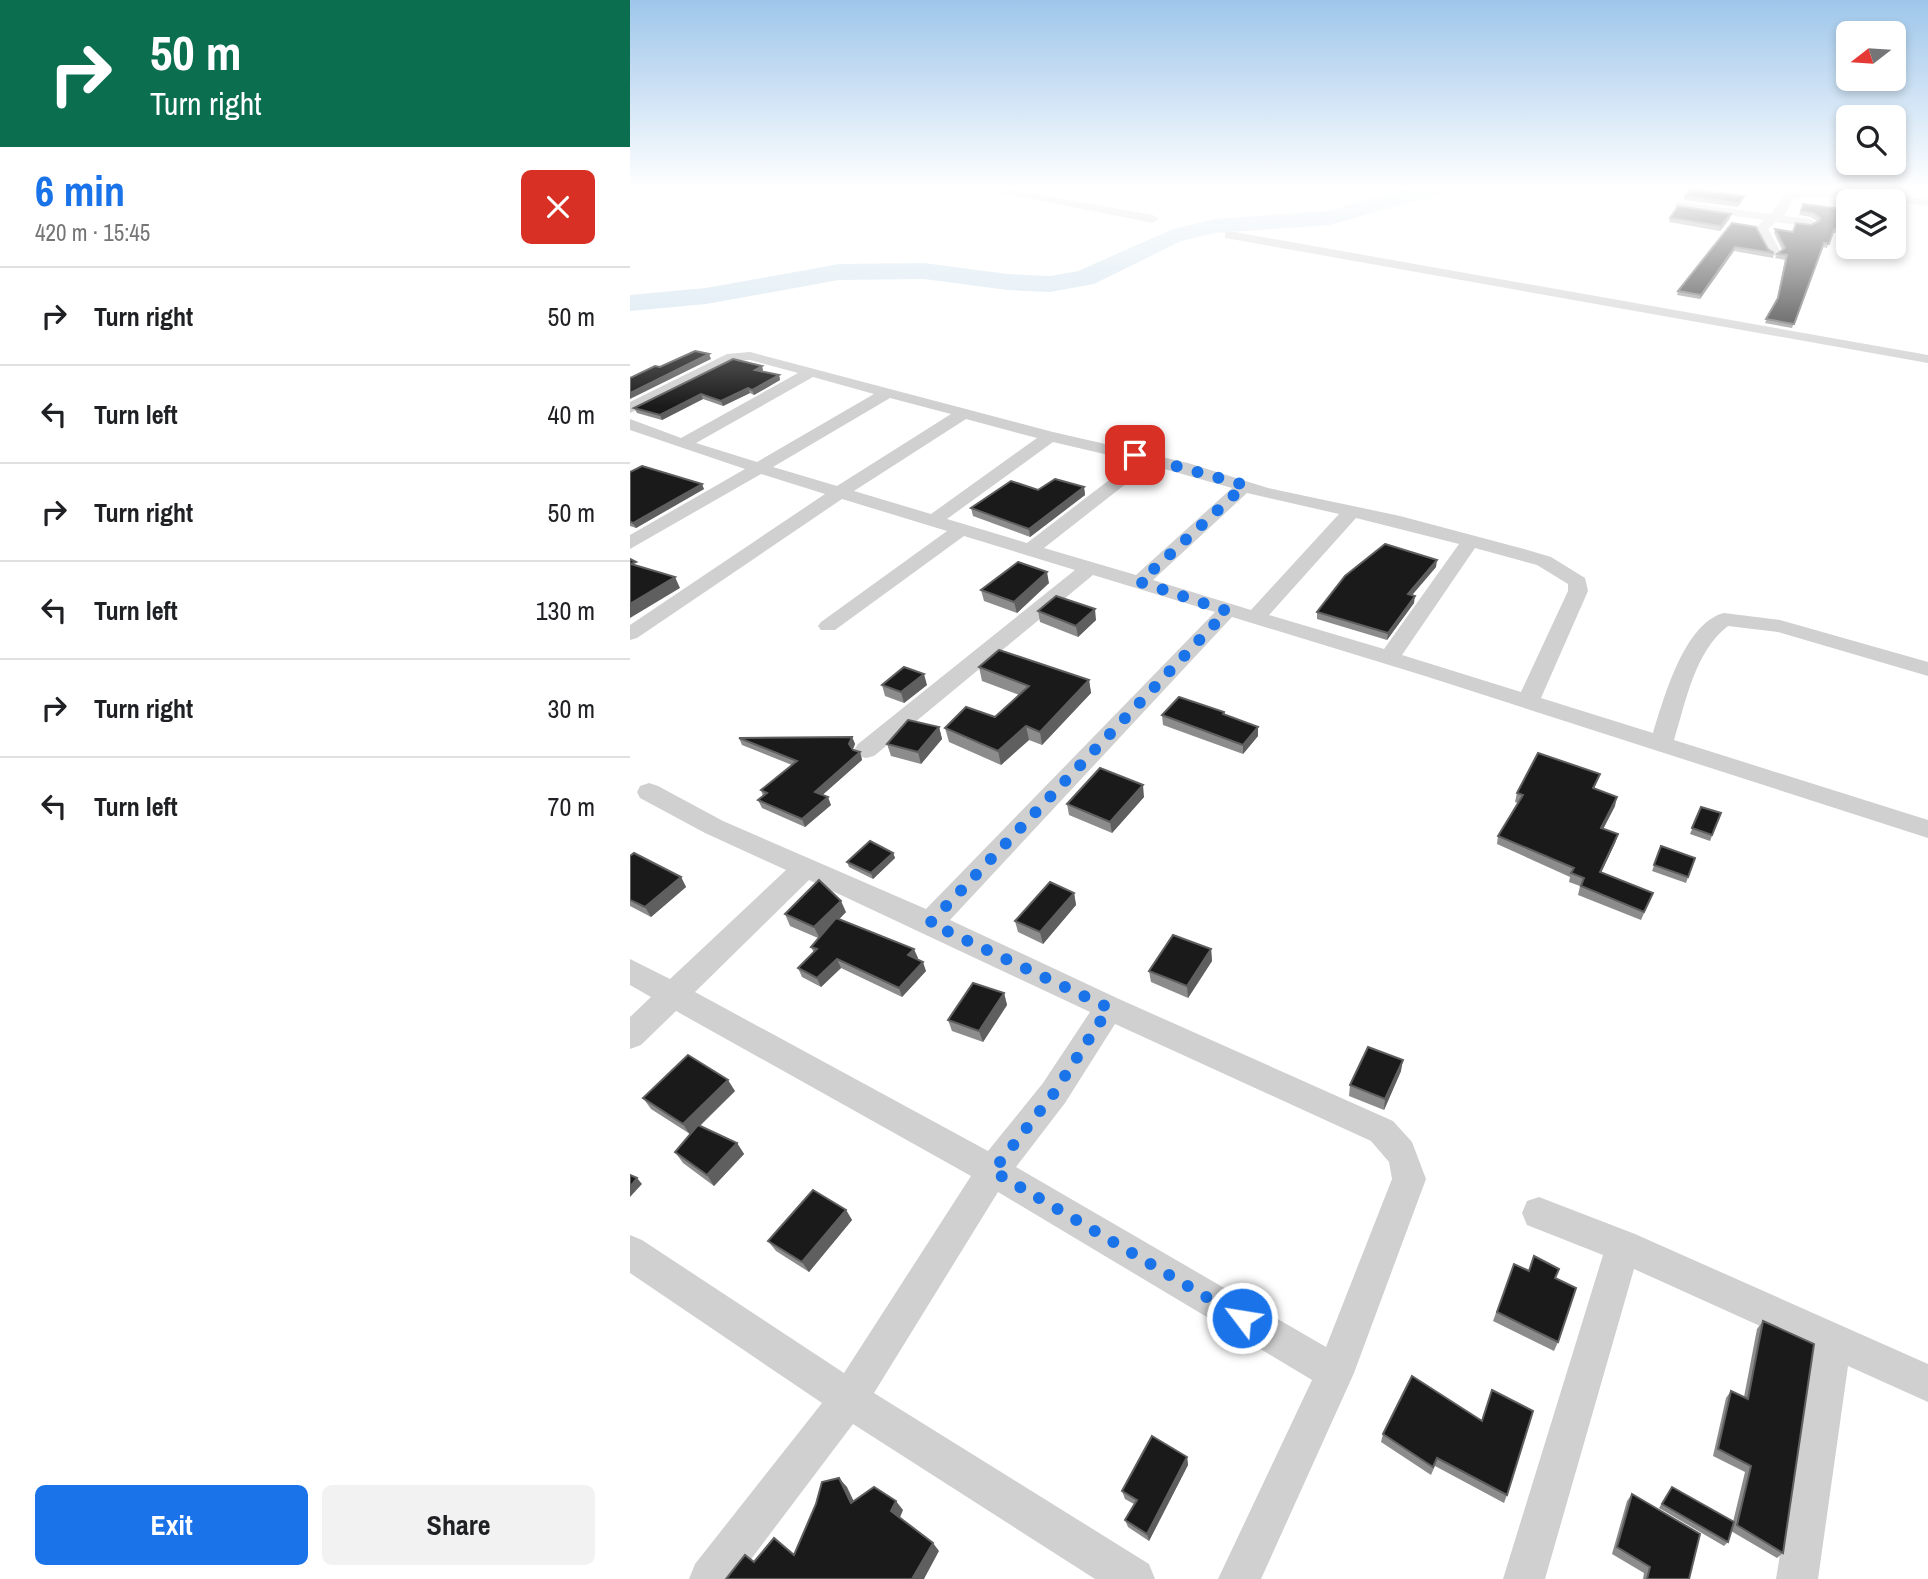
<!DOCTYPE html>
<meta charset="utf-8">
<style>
:root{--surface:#fff;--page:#f2f2f2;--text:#202124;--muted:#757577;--line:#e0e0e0;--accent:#1a73e8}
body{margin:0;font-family:"Archivo Narrow",sans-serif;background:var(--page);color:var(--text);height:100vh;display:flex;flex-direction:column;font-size:26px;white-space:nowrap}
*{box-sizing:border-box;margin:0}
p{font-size:23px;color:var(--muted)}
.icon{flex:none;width:38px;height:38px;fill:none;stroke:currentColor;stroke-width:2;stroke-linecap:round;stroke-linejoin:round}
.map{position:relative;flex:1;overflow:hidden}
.details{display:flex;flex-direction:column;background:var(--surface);width:630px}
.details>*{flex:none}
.guide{background:#0b6e4f;color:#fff;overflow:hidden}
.needle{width:46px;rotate:253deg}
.controls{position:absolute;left:1206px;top:21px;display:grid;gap:14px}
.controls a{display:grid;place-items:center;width:70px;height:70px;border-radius:10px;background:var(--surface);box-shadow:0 4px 10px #0003;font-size:35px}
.pin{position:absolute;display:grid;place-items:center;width:60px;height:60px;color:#fff;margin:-30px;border-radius:14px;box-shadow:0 4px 10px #0006}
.me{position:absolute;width:77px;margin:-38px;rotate:301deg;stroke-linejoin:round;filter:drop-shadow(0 0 5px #0008)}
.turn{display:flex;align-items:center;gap:24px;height:147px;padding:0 35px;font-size:32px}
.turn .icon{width:91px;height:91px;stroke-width:2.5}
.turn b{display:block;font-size:49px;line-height:60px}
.round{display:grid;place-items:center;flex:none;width:74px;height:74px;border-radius:10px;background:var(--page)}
.headline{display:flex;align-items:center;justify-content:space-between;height:119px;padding:0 35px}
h1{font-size:42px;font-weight:700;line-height:52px;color:var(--accent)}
.button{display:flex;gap:14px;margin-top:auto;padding:14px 35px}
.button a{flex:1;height:80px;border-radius:10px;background:var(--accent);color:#fff;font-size:28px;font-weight:700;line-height:80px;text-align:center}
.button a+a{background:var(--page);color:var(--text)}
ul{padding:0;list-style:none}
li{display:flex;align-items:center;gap:21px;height:98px;padding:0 35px;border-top:2px solid var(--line)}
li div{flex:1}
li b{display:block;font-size:26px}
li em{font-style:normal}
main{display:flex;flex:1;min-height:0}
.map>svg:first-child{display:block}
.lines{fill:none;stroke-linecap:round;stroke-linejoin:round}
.river{fill:#cfe2ee;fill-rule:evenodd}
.street{fill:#d0d0d0;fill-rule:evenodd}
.wall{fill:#8c8c8c}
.shaded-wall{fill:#5f5f5f}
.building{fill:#1a1a1a;stroke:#5f5f5f;stroke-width:2}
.route{stroke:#1a73e8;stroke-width:12;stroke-dasharray:0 21.6}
</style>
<main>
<section class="details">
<div class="guide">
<div class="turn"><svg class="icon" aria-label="right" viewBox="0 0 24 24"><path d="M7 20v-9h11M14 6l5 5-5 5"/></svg><div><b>50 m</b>Turn right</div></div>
</div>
<div class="headline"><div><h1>6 min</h1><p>420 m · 15:45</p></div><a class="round" style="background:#d93025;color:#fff"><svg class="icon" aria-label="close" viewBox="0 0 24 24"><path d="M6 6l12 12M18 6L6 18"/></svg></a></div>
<ul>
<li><svg class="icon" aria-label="right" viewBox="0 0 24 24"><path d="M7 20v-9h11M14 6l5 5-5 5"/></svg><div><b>Turn right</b></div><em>50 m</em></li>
<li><svg class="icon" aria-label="left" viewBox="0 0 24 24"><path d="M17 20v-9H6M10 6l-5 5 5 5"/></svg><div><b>Turn left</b></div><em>40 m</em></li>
<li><svg class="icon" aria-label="right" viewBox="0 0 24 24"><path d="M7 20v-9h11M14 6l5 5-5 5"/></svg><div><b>Turn right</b></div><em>50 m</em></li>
<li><svg class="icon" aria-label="left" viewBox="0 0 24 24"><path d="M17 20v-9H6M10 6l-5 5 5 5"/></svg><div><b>Turn left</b></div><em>130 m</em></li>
<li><svg class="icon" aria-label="right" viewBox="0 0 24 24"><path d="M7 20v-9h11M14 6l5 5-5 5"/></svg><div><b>Turn right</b></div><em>30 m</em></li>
<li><svg class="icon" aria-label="left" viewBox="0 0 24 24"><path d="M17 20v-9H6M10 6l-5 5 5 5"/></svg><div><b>Turn left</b></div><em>70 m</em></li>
</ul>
<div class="button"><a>Exit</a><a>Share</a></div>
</section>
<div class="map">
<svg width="1298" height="1579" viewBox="0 0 1298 1579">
<rect width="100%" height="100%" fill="#fff"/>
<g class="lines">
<polygon class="river" points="789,186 826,186 823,191 699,225 585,233 551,241 464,284 420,292 378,290 294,279 209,280 76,304 0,311 0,295 76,288 209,264 294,263 378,274 420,276 448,271 543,229 585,219 698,211"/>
<g class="street">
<polygon points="335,186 360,186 523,215 529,219 523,223"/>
<polygon points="1216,186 1298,200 1298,206 1223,196 1164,198 1154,216 1180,219 1186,223 1180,227 1146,222 1138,229 1151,252 1145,256 1139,252 1126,228 1134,220 1049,208 1043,205 1049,202 1141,214 1156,193 1177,189 1217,190"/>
<polygon points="599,231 1298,355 1298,363 595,238 595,232"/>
<path d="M120 352 423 432 558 463 638 488 770 516 894 549 921 557 955 578 958 591 911 698 1023 733C1034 698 1054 623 1094 613L1150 620 1298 662V676L1148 632 1098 626C1065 651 1056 701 1044 740L1298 820V838L795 676 602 617 320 920 489 999 763 1121 782 1142 796 1179 724 1373 631 1579H588L682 1380 368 1192 244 1393 519 1564 525 1579H465L223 1424 106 1579H59L65 1564 192 1403 0 1273V1235L12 1240 214 1373 341 1176 46 1011 11 1045 0 1049V1017L21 997 0 985V959L40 979 156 870 75 833 10 798 7 792 10 786 19 783 28 786 93 821 296 909 585 612 463 575 244 756 236 758 228 756 224 750 228 744 445 570 334 536 205 630H191L188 626 191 622 317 531 212 499 7 638 0 640V625L195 494 131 474 0 549V535L115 469 0 430V419L51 438 168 373 120 360 105 361 0 413V402L97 354ZM183 377 244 394 127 462 66 443ZM260 398 321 414 207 486 143 467ZM336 419 407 438 301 514 224 491ZM423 442 504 461 397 543 317 519ZM520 465 602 488 506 575 414 548ZM617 493 709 514 621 610 523 580ZM726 518 829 544 754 649 639 615ZM845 548 907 565 938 584V591L891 692 772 655ZM179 880 460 1012 413 1083 358 1151 65 992ZM485 1024 741 1141 759 1162 762 1179 696 1347 386 1167 435 1103Z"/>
<polygon points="909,1197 1005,1234 1298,1364 1298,1402 1218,1366 1188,1579 1146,1579 1183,1350 1004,1269 915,1579 873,1579 973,1255 897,1225 892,1213 897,1201"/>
</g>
</g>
<g class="wall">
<polygon points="1055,196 1114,196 1113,200 1108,207 1054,200"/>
<polygon points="1173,204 1207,229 1206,233 1203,233 1197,248 1192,247 1162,328 1135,323 1147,299 1155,260 1145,258 1147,254 1152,250 1144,233 1145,229 1163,232 1188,222 1181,217 1169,215"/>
<polygon points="1101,214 1100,218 1090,231 1039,222 1040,218"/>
<polygon points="1102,223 1144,253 1143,258 1104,251 1070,299 1047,295 1048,291"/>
<polygon points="133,370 132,371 149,375 150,380 124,395 120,393 93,406 73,399 32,420 7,413 4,408"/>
<polygon points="0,472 74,489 6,528 0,526"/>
<polygon points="454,487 455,495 400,537 343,516 341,508 408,490"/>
<polygon points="806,567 782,595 784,603 757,640 687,619 687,612"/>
<polygon points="419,583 387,613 354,601 351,590"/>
<polygon points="408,611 466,620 448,637 410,622"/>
<polygon points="349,667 459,680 461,693 412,745 399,740 371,765 319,742 315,728 365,717 389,695 352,681"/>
<polygon points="252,685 297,685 274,703 255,696"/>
<polygon points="594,712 595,715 628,736 613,754 533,725 532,715"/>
<polygon points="309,727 312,739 291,764 261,756 257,744"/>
<polygon points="222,737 225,744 223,749 230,752 232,760 192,795 201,805 175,827 132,808 128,800 133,796 131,790 162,765 112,745 109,738"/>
<polygon points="970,774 964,789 985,806 973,829 988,834 985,843 971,873 1023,893 1011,920 948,895 950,886 939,882 940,877 867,844 868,836 888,803 885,802 887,793"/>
<polygon points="514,797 482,833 439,815 437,804"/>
<polygon points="1071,807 1091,813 1080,841 1060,834"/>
<polygon points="1031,846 1065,858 1056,883 1022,871"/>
<polygon points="263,853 265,858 243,879 219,867 217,862"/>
<polygon points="0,856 51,877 56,887 21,917 0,906"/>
<polygon points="444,893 446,905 413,944 388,932 385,921"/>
<polygon points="216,912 209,919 288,958 287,959 296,971 272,997 211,968 191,987 172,977 168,968 184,953 181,947 188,938 160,926 155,914"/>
<polygon points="581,949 582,961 558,998 521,982 519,971"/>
<polygon points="374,993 377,1005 353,1042 322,1031 318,1020"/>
<polygon points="771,1071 754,1110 719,1096 720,1085"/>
<polygon points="105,1091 70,1126 107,1143 114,1154 84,1186 53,1163 45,1152 60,1134 21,1109 13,1098"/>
<polygon points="216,1210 222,1220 179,1272 146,1251 138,1241"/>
<polygon points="884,1264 899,1271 925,1278 928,1342 924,1351 863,1321"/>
<polygon points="1133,1321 1153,1553 1147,1558 1101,1531 1098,1542 1094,1546 1029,1508 1042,1487 1103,1522 1115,1472 1083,1456 1096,1398 1101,1391 1114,1397 1127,1329"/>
<polygon points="852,1421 877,1495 874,1503 805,1466 801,1475 751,1442 753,1434"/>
<polygon points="557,1457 558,1465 519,1541 498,1527 495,1520 504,1504 495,1499 492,1491"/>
<polygon points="1002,1494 1059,1579 1013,1579 1014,1573 982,1554 997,1501"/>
</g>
<g class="shaded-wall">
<polygon points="1101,214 1100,218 1090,231 1091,226"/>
<polygon points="1105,247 1104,251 1070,299 1071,295"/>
<polygon points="79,354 81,359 0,399 0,393"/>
<polygon points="132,366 133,370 126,375 125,370"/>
<polygon points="149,375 150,380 124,395 122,390"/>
<polygon points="118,388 120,393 93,406 91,401"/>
<polygon points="71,394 73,399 32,420 30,415"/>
<polygon points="72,484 74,489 6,528 3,523"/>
<polygon points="454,487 455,495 400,537 399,529"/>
<polygon points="807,560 806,567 777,601 778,594"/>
<polygon points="417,572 419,583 387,613 384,602"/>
<polygon points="45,577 50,588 0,618 0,604"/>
<polygon points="785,596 784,603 757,640 758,633"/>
<polygon points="465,609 466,620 448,637 446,626"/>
<polygon points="294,674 297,685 274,703 271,692"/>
<polygon points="459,680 461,693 412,745 410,732"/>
<polygon points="396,726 399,740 371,765 368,751"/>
<polygon points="309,727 312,739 291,764 288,752"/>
<polygon points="628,727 628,736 613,754 613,745"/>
<polygon points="222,737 225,744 222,751 219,744"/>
<polygon points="230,752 232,760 188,799 185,792"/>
<polygon points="513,785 514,797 482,833 480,822"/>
<polygon points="198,797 201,805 175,827 172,819"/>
<polygon points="987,797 985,806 969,837 971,828"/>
<polygon points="988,834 985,843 967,881 970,872"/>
<polygon points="263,853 265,858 243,879 241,873"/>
<polygon points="51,877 56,887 21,917 15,907"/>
<polygon points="444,893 446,905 413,944 410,932"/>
<polygon points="211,901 216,912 190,939 184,927"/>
<polygon points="284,949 288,958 282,964 278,955"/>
<polygon points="581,949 582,961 558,998 557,986"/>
<polygon points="207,959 211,968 191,987 187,978"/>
<polygon points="293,962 296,971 272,997 269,988"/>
<polygon points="374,993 377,1005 353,1042 349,1031"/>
<polygon points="773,1060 771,1071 754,1110 755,1099"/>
<polygon points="98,1080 105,1091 60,1135 53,1124"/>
<polygon points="107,1143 114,1154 84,1186 77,1175"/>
<polygon points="7,1178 12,1184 0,1197 0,1187"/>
<polygon points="216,1210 222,1220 179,1272 172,1262"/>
<polygon points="557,1457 558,1465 519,1541 517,1534"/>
<polygon points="209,1478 217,1487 229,1512 221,1503"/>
<polygon points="266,1501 273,1510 269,1520 261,1511"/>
<polygon points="303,1543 309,1551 294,1579 282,1579"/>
</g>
<g class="building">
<polygon points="1060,189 1114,196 1109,203 1055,196"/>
<polygon points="1173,204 1213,209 1207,229 1204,229 1199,244 1194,243 1164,324 1136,319 1148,298 1157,255 1147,254 1155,248 1145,229 1163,232 1166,223 1181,225 1189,221 1190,218 1183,213 1171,211"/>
<polygon points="1048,206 1101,214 1091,226 1040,218"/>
<polygon points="1102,223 1126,227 1138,249 1144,253 1105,247 1071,295 1048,291"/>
<polygon points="65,351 79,354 0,393 0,378 25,366 30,367"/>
<polygon points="103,359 132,366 125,370 149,375 122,390 118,388 91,401 71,394 30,415 4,408"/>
<polygon points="12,466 72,484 3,523 0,521 0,472"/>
<polygon points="425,479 454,487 399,529 341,508 381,481 408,490"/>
<polygon points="755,544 807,560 778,594 785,596 758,633 687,612 715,576"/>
<polygon points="0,559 6,562 1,564 45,577 0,604"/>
<polygon points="388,562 417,572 384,602 351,590"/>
<polygon points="426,596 465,609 446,626 408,611"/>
<polygon points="369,650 459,680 410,732 396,726 368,751 315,728 336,707 365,717 399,686 349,667"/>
<polygon points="274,667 294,674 271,692 252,685"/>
<polygon points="549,697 594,712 593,714 628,727 613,745 532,715"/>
<polygon points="278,720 309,727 288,752 257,744"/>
<polygon points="222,737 219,744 223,750 230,752 185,792 198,797 172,819 128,800 137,793 131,790 167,761 109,738"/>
<polygon points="908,753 970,774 963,788 987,797 971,828 988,834 970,872 1023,893 1014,912 951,886 954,878 941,873 944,868 868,836 893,795 887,793"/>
<polygon points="470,768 513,785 480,822 437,804"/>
<polygon points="1071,807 1091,813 1082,835 1062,828"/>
<polygon points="240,841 263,853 241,873 217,862"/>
<polygon points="1031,846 1065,858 1058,877 1024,865"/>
<polygon points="4,853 51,877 15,907 0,900 0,856"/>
<polygon points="189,880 211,901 184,927 155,914"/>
<polygon points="420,882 444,893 410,932 385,921"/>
<polygon points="206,918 284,949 278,955 293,962 269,988 207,959 187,978 168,968 187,949 181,947"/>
<polygon points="543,935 581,949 557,986 519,971"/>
<polygon points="343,983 374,993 349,1031 318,1020"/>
<polygon points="738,1047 773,1060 755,1099 720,1085"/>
<polygon points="58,1055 98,1080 53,1124 13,1098"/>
<polygon points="68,1125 107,1143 77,1175 45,1152"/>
<polygon points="0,1175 7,1178 0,1187"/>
<polygon points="183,1190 216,1210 172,1262 138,1241"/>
<polygon points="904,1256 929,1269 925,1278 946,1288 928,1342 867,1312 884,1264 899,1271"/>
<polygon points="1133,1321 1184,1344 1153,1553 1107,1525 1121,1466 1088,1449 1101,1391 1118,1399"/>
<polygon points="782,1376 852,1421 862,1390 903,1411 877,1495 807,1458 803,1467 753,1434"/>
<polygon points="522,1436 557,1457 517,1534 495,1520 507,1500 492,1491"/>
<polygon points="209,1478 221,1503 244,1487 266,1501 261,1511 303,1543 282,1579 96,1579 115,1555 124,1562 144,1538 164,1555 186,1504 192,1482"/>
<polygon points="1042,1487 1104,1522 1098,1542 1032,1504"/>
<polygon points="1002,1494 1070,1534 1059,1579 1017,1579 1020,1567 987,1547"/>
</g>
<linearGradient id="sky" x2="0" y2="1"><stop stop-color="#9ec6ea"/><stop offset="0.46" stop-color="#fff"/><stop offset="1" stop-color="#fff" stop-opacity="0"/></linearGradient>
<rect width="1298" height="407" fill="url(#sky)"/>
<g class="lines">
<polyline class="route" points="505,455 615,485 510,582 597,611 300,923 479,1008 424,1093 363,1171 612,1318"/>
</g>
</svg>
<div class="controls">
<a><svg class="needle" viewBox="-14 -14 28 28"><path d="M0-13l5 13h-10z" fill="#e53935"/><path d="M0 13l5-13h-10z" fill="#757577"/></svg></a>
<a><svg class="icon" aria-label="search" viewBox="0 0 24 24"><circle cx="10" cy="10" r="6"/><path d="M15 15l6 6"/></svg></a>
<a><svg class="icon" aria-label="layers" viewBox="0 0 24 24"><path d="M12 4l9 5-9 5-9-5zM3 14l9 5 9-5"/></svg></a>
</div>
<div class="pin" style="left:505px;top:455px;background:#d93025"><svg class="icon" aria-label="arrive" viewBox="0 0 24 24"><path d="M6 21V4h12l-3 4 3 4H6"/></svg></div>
<svg class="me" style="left:612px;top:1318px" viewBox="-20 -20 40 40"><circle r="17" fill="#1a73e8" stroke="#fff" stroke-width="3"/><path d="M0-11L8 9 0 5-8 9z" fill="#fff"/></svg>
</div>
</main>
